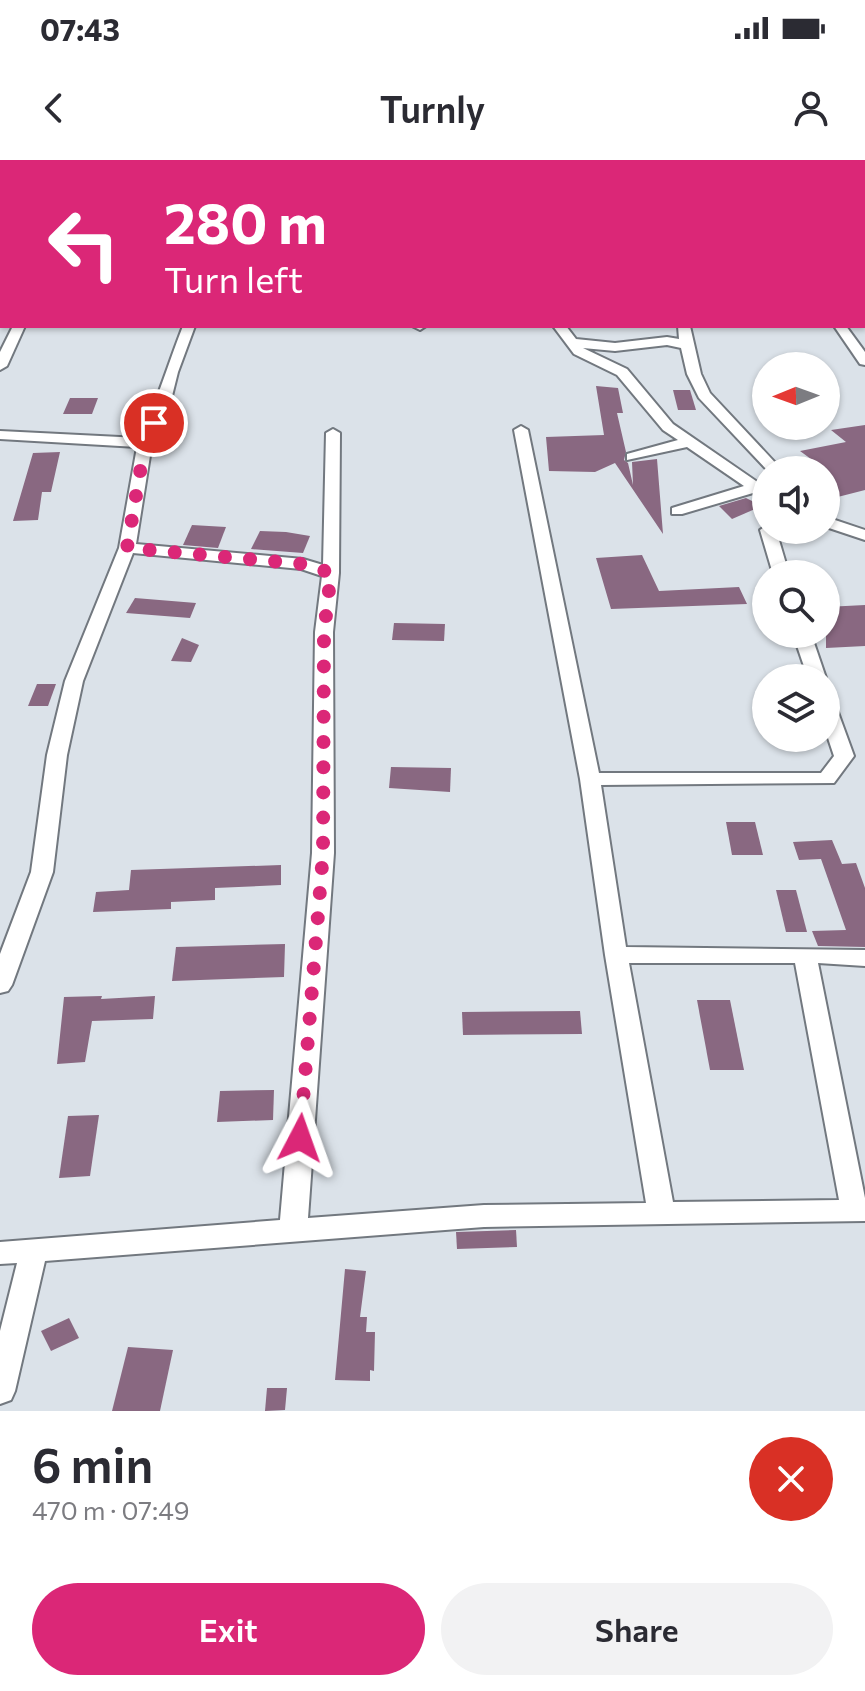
<!DOCTYPE html>
<meta charset="utf-8">
<style>
:root{--surface:#fff;--page:#f2f2f3;--text:#2b2b33;--muted:#7c7c81;--accent:#db2777}
body{margin:0;font-family:Commissioner,sans-serif;background:var(--page);color:var(--text);height:100vh;display:flex;flex-direction:column;font-size:30px;white-space:nowrap}
*{box-sizing:border-box;margin:0}
p{font-size:26px;color:var(--muted)}
.icon{flex:none;width:44px;height:44px;fill:none;stroke:currentColor;stroke-width:2;stroke-linecap:round;stroke-linejoin:round}
.map{position:relative;height:1251px;overflow:hidden}
.side{display:flex;flex-direction:column;background:var(--surface);flex:1}
.side>*{flex:none}
.hud{position:absolute;left:0px;top:0px;width:866px;height:168px;box-shadow:0 2px 6px #0004;background:#db2777;color:#fff;overflow:hidden}
.needle{width:52px;rotate:269deg}
.tools{position:absolute;left:752px;top:192px;display:grid;gap:16px}
.tools a{display:grid;place-items:center;width:88px;height:88px;border-radius:50%;background:var(--surface);box-shadow:0 2px 6px #0004;font-size:40px}
.pin{position:absolute;display:grid;place-items:center;width:68px;height:68px;color:#fff;margin:-34px;border:4px solid #fff;border-radius:50%;box-shadow:0 2px 8px #0007}
.me{position:absolute;width:88px;margin:-44px;rotate:4deg;stroke-linejoin:round;filter:drop-shadow(0 0 6px #0008)}
.turn{display:flex;align-items:center;gap:28px;height:168px;padding:0 32px;font-size:36px}
.turn .icon{width:104px;height:104px;stroke-width:2.5}
.turn b{display:block;font-size:56px;line-height:68px}
.round{display:grid;place-items:center;flex:none;width:84px;height:84px;border-radius:42px;background:var(--page)}
.summary{display:flex;align-items:center;justify-content:space-between;height:136px;padding:0 32px}
h1{font-size:48px;font-weight:600;line-height:60px}
.action{display:flex;gap:16px;margin-top:auto;padding:16px 32px}
.action a{flex:1;height:92px;border-radius:48px;background:var(--accent);color:#fff;font-size:32px;font-weight:600;line-height:92px;text-align:center}
.action a+a{background:var(--page);color:var(--text)}
.status{display:flex;justify-content:space-between;align-items:center;height:56px;padding:0 40px;background:var(--surface);direction:ltr}
.status svg{height:22px;fill:currentColor}
header{display:flex;justify-content:space-between;align-items:center;height:104px;padding:0 32px;background:var(--surface);font-size:36px;font-weight:600}
.map>svg:first-child{display:block}
.building{fill:#896881}
.lines{fill:none;stroke-linecap:round;stroke-linejoin:round}
.minor-casing{stroke:#72787f;stroke-width:4}
.minor{fill:#fff;fill-rule:evenodd}
.route{stroke:#db2777;stroke-width:14;stroke-dasharray:0 25.2}
</style>
<div class="status"><b>07:43</b><svg viewBox="0 0 49 12"><path d="M0 12V9h3v3zM5 12V6h3v6zM10 12V3h3v9zM15 12V0h3v12zM26 1h20v11H26zM47 4h2v5h-2z"/></svg></div>
<header><svg class="icon" aria-label="back" viewBox="0 0 24 24"><path d="M15 5l-7 7 7 7"/></svg>Turnly<svg class="icon" aria-label="person" viewBox="0 0 24 24"><circle cx="12" cy="8" r="4"/><path d="M4 21q1-7 8-7t8 7"/></svg></header>
<div class="map">
<svg width="865" height="1251" viewBox="0 0 865 1251">
<rect width="100%" height="100%" fill="#dbe2e9"/>
<g class="building">
<polygon points="596,226 618,228 623,253 617,253 626,292 624,300 628,303 633,325 632,302 657,299 663,374 615,303 595,312 549,311 546,277 604,275"/>
<polygon points="673,230 690,230 696,250 678,250"/>
<polygon points="70,238 98,238 92,254 63,254"/>
<polygon points="865,265 865,330 826,340 826,310 800,291 846,282 831,270"/>
<polygon points="60,292 51,332 42,332 38,360 13,361 33,293"/>
<polygon points="746,338 762,346 732,359 719,346"/>
<polygon points="192,365 226,367 218,388 183,385"/>
<polygon points="260,371 286,372 310,376 303,393 251,389"/>
<polygon points="642,395 659,431 739,427 747,444 611,449 596,398"/>
<polygon points="135,438 196,443 190,458 126,453"/>
<polygon points="865,445 865,486 826,488 826,447"/>
<polygon points="394,463 445,464 444,481 392,480"/>
<polygon points="182,478 199,485 191,502 171,501"/>
<polygon points="37,524 56,524 48,546 28,546"/>
<polygon points="391,607 451,608 450,632 389,628"/>
<polygon points="726,662 755,662 763,695 732,695"/>
<polygon points="832,680 842,704 856,703 865,728 865,787 818,786 812,771 846,770 821,699 799,700 793,682"/>
<polygon points="281,705 281,725 215,728 215,740 171,742 171,749 93,752 96,732 129,730 131,710"/>
<polygon points="776,730 796,730 807,772 786,772"/>
<polygon points="285,784 284,817 172,821 176,787"/>
<polygon points="102,836 101,839 155,836 153,859 92,861 85,902 57,904 64,837"/>
<polygon points="697,840 730,840 744,910 710,910"/>
<polygon points="580,851 582,874 463,875 462,852"/>
<polygon points="274,930 273,960 217,962 220,931"/>
<polygon points="99,955 90,1016 59,1018 68,956"/>
<polygon points="516,1070 517,1087 457,1089 456,1072"/>
<polygon points="345,1109 366,1111 360,1157 367,1157 366,1172 375,1172 374,1211 370,1210 370,1221 335,1220"/>
<polygon points="69,1158 79,1178 51,1191 41,1171"/>
<polygon points="128,1187 173,1190 160,1251 112,1251"/>
<polygon points="267,1228 287,1228 285,1250 265,1251"/>
</g>
<g class="lines">
<g class="minor-casing">
<g id="minor">
<polygon points="332,0 344,0 345,2 333,2"/>
<polygon points="718,0 729,0 717,2"/>
<rect x="864" y="50" width="1" height="6"/>
<rect x="0" y="79" width="2" height="7"/>
<rect x="864" y="86" width="1" height="6"/>
<polygon points="0,135 2,136 2,144 0,143"/>
<rect x="864" y="139" width="1" height="8"/>
<polygon points="13,166 25,166 7,206 0,210 0,192"/>
<path d="M183 166H195L178 212 170 244 152 283 136 384 303 399 323 405 326 273 333 269 340 273 339 413 333 472 334 693 308 1058 484 1045 646 1043 605 795 580 619 514 270 521 266 528 270 599 613H821L834 596 826 572V538L835 544 854 596 834 623 601 625 626 787 865 790V806L818 803 865 1038V1061L484 1067 45 1101 15 1231 11 1240 0 1244V1171L17 1103 0 1104V1082L280 1060 312 693 315 472 322 416 301 409 133 393 83 521 67 595 53 712 12 825 8 831 0 833V794L31 712 47 595 65 521 119 388 137 287 0 279V271L140 278C157 242 168 204 183 166ZM629 803H795L839 1040 673 1042Z"/>
<polygon points="412,166 426,166 420,170"/>
<polygon points="553,166 566,166 576,179 615,183 667,177 679,179 678,166 690,166 701,214 710,233 782,310 767,310 699,238 687,214 681,188 667,185 615,191 583,188 627,209 673,264 766,328 766,340 753,333 682,354 672,354 672,348 744,326 687,287 627,300 627,294 678,280 663,270 617,215 574,194"/>
<polygon points="834,166 846,166 865,192 865,205 860,204"/>
<polygon points="826,357 865,370 865,380 826,367"/>
<polygon points="766,366 766,370 776,370 789,414 773,414 760,370"/>
<polygon points="793,474 811,474 826,518 808,518"/>
</g>
</g>
<use href="#minor" class="minor"/>
</g>
<g class="lines">
<polyline class="route" points="154,263 145,283 127,388 303,404 331,413 324,472 323,693 300,978"/>
</g>
</svg>
<div class="tools">
<a><svg class="needle" viewBox="-14 -14 28 28"><path d="M0-13l5 13h-10z" fill="#e53935"/><path d="M0 13l5-13h-10z" fill="#7c7c81"/></svg></a>
<a><svg class="icon" aria-label="sound" viewBox="0 0 24 24"><path d="M4 9h4l5-4v14l-5-4H4zM17 9q2 3 0 6"/></svg></a>
<a><svg class="icon" aria-label="search" viewBox="0 0 24 24"><circle cx="10" cy="10" r="6"/><path d="M15 15l6 6"/></svg></a>
<a><svg class="icon" aria-label="layers" viewBox="0 0 24 24"><path d="M12 4l9 5-9 5-9-5zM3 14l9 5 9-5"/></svg></a>
</div>
<div class="pin" style="left:154px;top:263px;background:#d93025"><svg class="icon" aria-label="arrive" viewBox="0 0 24 24"><path d="M6 21V4h12l-3 4 3 4H6"/></svg></div>
<svg class="me" style="left:300px;top:978px" viewBox="-20 -20 40 40"><path d="M0-17L14 15 0 8-14 15z" fill="#db2777" stroke="#fff" stroke-width="4"/></svg>
<div class="hud">
<div class="turn"><svg class="icon" aria-label="left" viewBox="0 0 24 24"><path d="M17 20v-9H6M10 6l-5 5 5 5"/></svg><div><b>280 m</b>Turn left</div></div>
</div>
</div>
<section class="side">
<div class="summary"><div><h1>6 min</h1><p>470 m · 07:49</p></div><a class="round" style="background:#d93025;color:#fff"><svg class="icon" aria-label="close" viewBox="0 0 24 24"><path d="M6 6l12 12M18 6L6 18"/></svg></a></div>
<div class="action"><a>Exit</a><a>Share</a></div>
</section>
